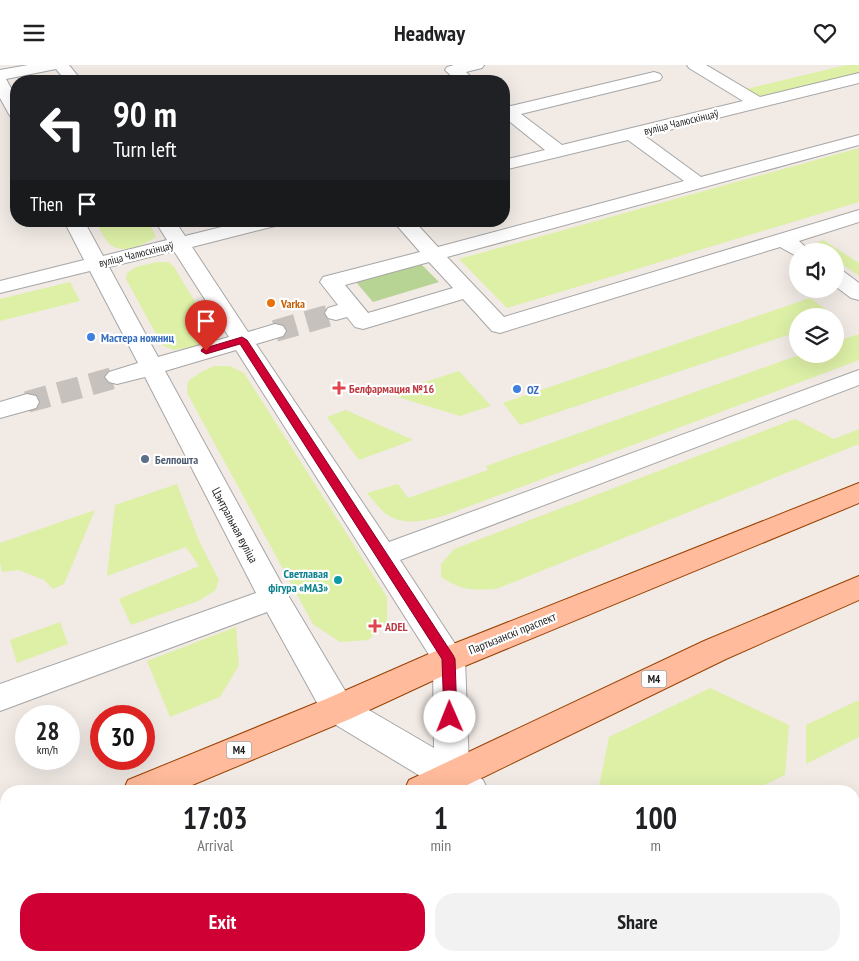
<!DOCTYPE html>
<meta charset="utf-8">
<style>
:root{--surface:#fff;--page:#f2f2f2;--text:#202124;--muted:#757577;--accent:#ce0034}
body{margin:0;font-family:"PT Sans Narrow",sans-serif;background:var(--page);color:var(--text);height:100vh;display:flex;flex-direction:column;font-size:19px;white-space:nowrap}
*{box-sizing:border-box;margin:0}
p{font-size:16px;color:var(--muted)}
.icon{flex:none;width:28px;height:28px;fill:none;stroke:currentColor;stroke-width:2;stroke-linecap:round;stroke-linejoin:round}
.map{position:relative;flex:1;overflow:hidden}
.details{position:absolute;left:0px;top:720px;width:860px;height:176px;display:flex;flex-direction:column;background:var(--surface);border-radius:20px 20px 0 0;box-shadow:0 5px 20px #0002}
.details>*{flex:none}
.top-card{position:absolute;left:10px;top:10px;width:500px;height:152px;border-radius:20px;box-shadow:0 5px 20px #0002;background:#202124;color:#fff;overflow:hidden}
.tools{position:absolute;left:789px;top:178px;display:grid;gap:10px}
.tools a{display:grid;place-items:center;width:55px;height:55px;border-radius:50%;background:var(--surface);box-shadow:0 5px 20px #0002;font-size:25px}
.speed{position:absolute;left:15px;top:640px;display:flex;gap:10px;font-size:25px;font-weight:700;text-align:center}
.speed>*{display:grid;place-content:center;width:65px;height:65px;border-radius:50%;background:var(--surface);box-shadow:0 5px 20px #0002;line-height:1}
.speed small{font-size:12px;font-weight:400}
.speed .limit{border:8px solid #d22;background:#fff;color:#111}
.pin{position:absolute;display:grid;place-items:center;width:42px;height:42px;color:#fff;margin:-51px -21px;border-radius:50% 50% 50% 0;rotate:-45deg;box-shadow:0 0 5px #0007}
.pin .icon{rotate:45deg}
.me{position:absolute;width:55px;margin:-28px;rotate:359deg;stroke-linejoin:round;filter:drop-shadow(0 0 4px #0008)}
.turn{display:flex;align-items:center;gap:18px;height:105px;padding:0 20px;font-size:22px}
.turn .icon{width:65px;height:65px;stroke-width:2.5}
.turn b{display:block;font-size:35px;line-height:42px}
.then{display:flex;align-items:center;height:48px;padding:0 20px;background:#0003;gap:10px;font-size:19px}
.eta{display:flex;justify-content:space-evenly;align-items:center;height:85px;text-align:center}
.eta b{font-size:30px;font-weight:800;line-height:35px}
.button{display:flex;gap:10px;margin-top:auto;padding:10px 20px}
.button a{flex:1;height:58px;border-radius:20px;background:var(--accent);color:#fff;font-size:20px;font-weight:800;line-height:58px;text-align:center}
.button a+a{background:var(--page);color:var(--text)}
header{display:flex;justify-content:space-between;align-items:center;height:65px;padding:0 20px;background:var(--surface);font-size:22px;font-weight:800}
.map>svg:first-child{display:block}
.grass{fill:#ddf0a6}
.forest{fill:#b8d495}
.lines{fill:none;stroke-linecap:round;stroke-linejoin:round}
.minor-tunnel{stroke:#c7c1bd;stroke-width:22;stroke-dasharray:22 11;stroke-linecap:butt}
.minor-casing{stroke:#a6a6a6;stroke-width:2}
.major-casing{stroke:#9a4100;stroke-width:2}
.minor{fill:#fff;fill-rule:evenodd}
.major{fill:#ffbb9b;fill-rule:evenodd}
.route{fill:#ce0034;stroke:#860022}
.food-dot{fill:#e8710a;stroke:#fff;stroke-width:2}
.shop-dot{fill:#3f7fe0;stroke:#fff;stroke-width:2}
.health-dot{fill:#e0444e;stroke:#fff;stroke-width:2}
.service-dot{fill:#5c6f8a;stroke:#fff;stroke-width:2}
.culture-dot{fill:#0f9aa8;stroke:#fff;stroke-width:2}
.labels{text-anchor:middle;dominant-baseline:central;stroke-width:4.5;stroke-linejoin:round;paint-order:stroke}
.far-street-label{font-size:11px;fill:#1f1f1f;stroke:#fff}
.shield{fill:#fff;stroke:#626262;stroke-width:1}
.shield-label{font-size:11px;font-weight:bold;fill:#1f1f1f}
.food-label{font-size:12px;font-weight:bold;fill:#c56008;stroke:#fff;text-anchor:start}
.shop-label{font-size:12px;font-weight:bold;fill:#366cbe;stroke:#fff;text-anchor:start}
.health-label{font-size:12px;font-weight:bold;fill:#be3a42;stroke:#fff;text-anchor:start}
.service-label{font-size:12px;font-weight:bold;fill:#4e5e75;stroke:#fff;text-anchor:start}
.street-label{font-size:12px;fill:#1f1f1f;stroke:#fff}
.culture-label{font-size:12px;font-weight:bold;fill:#0d838f;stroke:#fff;text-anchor:end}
</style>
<header><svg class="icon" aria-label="menu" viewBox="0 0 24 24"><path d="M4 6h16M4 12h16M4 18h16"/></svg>Headway<svg class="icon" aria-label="heart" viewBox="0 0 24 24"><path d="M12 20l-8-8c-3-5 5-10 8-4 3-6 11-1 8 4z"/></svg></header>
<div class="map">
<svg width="859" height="896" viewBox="0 0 859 896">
<rect width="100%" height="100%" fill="#f1eae5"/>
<g class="grass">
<polygon points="846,0 859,0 859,8 759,32 746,24"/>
<polygon points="859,83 859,137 507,243 459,194"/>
<path d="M95 156H148L156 172C145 179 123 190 111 180 104 174 100 164 95 156Z"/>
<polygon points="823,175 859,198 859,211 835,194 835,186 823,186 814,180"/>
<polygon points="157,197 168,197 174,202 212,265 211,274 194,282 173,285 162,280 126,214 127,208 136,202"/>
<polygon points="70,217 80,236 0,256 0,234"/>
<polygon points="810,233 835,251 798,251 797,267 520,360 503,338"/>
<path d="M859 269V295L443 451C424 456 403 461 386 449 379 443 373 435 367 428L398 419 408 433 488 405 486 401 802 289H835V277Z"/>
<polygon points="214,301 230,301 244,308 387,532 387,558 368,575 340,577 313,559 187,328 188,316 201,307"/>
<polygon points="459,306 491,341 460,351 388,329"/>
<polygon points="346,345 413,375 359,395 327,352"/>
<path d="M795 354 834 374 859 364V379L496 524C470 525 463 526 441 512V499L454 484Z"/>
<polygon points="177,419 199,476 219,515 215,526 198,536 131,560 119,534 199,501 186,482 107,511 115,440"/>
<polygon points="95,445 64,519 53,524 44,515 19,505 2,507 0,498 0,478"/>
<polygon points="60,557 68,579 17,598 10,575"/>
<polygon points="236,562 239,600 220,632 170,652 147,596"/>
<polygon points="710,623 789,660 785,710 752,726 598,726 609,672"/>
<polygon points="859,635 859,672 806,699 806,660"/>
<polygon points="224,890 350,890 339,896 226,896"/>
<polygon points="414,890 559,890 571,896 460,896 456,894 453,896 417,896"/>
</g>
<polygon class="forest" points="421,199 439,217 373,237 356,217"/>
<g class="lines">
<g class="minor-tunnel">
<polyline points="275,266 334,249"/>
<polyline points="27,337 117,312"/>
</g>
<g class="minor-casing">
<g id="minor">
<polygon points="28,0 69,0 82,16 66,16 56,4 6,14 16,32 16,52 10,51 0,33 0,5"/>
<polygon points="454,0 484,0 482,3 466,7 475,16 457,16 445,5 447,2"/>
<path d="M687 0H706L760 32 859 8V18L645 71 701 112 859 70V80L447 192 504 252 859 145V157L799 176 810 186H798V192L780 182 500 268 492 266 463 234 363 264 355 262 347 252 336 255 328 253 325 248 328 243 338 240 320 217 323 212 420 187 393 156H414L438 182 684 116 628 75 504 105V95L545 85 504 52V39L511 41 654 7 660 9 662 12 660 15 521 49 562 80 743 36 689 3ZM429 197 453 223 368 248 345 220Z"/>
<path d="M64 156H84L103 191 167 175 155 156H175L185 171 246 156H282L279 160 192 182 248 267 275 259 283 261 286 266 283 271 256 279 389 477 859 305V320L400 495 465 594 469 704 483 715 488 726H445L326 654 267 547 0 646V619L256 528 145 312 117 319 109 317 105 312 109 307 138 298 90 206 0 228V216L84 195ZM174 186 229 272 158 292 109 202ZM236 285 433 596 434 683 350 634 285 525 165 306Z"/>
<polygon points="835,205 843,206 859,218 859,235 851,233 835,221"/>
<polygon points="27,329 36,331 39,337 36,343 0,353 0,337"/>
<polygon points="770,890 820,890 823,896 772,896"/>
</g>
</g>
<g class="major-casing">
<g id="major">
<polygon points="859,418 859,438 460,603 350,654 178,726 123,726 128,715 326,634 438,585"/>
<polygon points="859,511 859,535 726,594 455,726 404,726 409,715 704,576"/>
<polygon points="6,764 6,798 0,800 0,766"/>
<polygon points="47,890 95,890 93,896 44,896"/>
</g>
</g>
<use href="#minor" class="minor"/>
<use href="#major" class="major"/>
</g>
<polygon class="route" points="242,272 247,275 453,590 455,594 457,652 455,657 450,658 446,657 444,652 442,594 240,279 206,289 201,286 202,284"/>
<circle class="food-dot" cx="271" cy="238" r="5"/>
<g class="shop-dot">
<circle cx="91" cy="272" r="5"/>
<circle cx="517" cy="324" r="5"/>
</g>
<g class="health-dot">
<path d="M336.5 315.5h5v5h5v5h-5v5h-5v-5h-5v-5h5z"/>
<path d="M372.5 553.5h5v5h5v5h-5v5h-5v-5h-5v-5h5z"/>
</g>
<circle class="service-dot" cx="145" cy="394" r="5"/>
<circle class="culture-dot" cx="338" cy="515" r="5"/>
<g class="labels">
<g class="far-street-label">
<text transform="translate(681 57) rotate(-14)">вуліца Чалюскінцаў</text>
<text transform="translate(136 189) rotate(-14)">вуліца Чалюскінцаў</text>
</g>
<g class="shield">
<rect x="641.5" y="605.5" width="25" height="17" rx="4"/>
<rect x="226.5" y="676.5" width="25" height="17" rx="4"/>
</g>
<g class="shield-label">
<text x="654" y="614">М4</text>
<text x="239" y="685">М4</text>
</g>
<g class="food-label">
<text x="281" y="238">Varka</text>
</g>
<g class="shop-label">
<text x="101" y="272">Мастера ножниц</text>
<text x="527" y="324">OZ</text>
</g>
<g class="health-label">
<text x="349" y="323">Белфармация №16</text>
<text x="385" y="561">ADEL</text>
</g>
<g class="service-label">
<text x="155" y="394">Белпошта</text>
</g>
<g class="street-label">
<text transform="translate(235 460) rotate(62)">Цэнтральная вуліца</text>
<text transform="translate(512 568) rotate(-22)">Партызанскі праспект</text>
</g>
<g class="culture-label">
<text x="328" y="508">Светлавая<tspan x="328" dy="14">фігура «МАЗ»</tspan></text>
</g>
</g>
</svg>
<div class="tools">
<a><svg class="icon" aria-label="sound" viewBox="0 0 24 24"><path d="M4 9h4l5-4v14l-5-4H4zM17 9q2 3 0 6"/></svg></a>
<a><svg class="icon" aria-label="layers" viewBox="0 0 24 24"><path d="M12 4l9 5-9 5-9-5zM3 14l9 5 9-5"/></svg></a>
</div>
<div class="speed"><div>28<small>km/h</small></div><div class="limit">30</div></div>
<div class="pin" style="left:206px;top:286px;background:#d93025"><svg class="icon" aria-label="arrive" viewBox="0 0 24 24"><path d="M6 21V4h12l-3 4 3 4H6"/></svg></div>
<svg class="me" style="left:450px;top:652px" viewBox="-20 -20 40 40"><circle r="19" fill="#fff"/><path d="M0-13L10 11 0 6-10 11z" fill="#ce0034"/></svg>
<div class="top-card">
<div class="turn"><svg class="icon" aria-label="left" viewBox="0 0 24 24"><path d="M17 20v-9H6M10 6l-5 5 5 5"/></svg><div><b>90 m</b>Turn left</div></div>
<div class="then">Then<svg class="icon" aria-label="arrive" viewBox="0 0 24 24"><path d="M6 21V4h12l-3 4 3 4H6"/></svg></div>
</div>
<section class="details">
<div class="eta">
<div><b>17:03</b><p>Arrival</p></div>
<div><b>1</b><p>min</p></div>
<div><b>100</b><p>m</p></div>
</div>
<div class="button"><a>Exit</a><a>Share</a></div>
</section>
</div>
